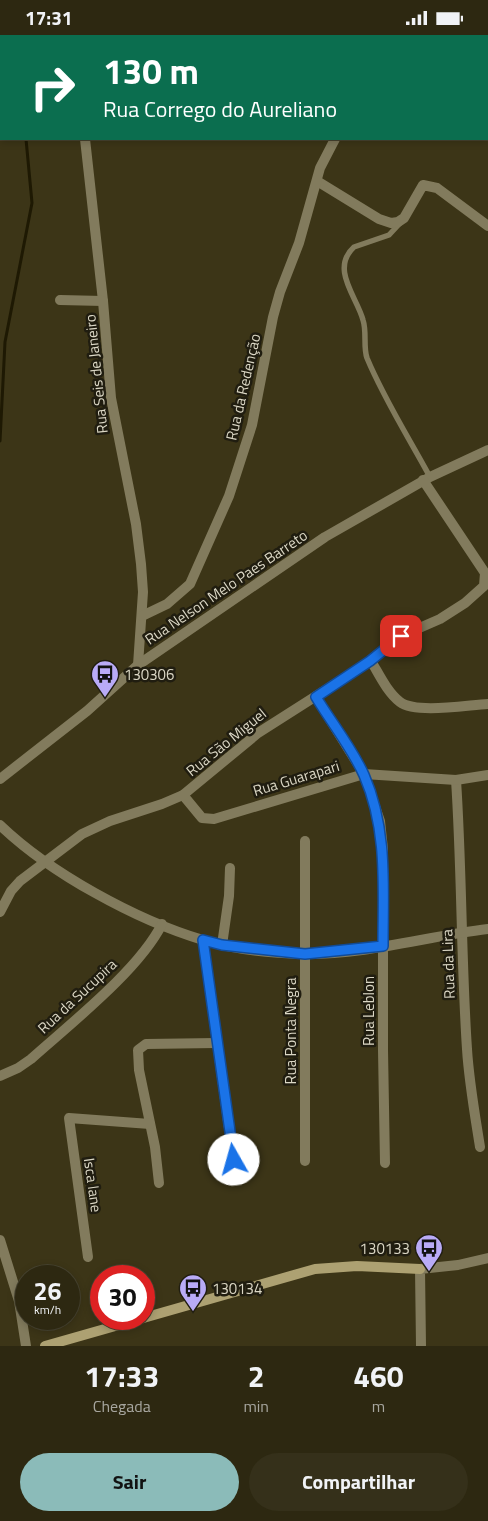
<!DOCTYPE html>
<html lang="pt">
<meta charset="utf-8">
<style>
:root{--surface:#2d2811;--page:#35301a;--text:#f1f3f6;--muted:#a7a69f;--line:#484431;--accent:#8bbbb9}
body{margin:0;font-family:"Titillium Web",sans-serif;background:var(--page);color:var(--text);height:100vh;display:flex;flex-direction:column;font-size:19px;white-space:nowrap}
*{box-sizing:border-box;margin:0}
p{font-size:16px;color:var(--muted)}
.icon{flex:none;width:28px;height:28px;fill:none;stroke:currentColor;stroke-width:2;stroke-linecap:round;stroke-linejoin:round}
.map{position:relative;height:1311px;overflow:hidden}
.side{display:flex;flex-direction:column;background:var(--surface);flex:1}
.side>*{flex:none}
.hud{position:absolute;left:0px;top:0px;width:489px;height:105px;box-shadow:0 2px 8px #0003,0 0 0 1px var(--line);background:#0b6e4f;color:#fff;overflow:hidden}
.speed{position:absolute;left:15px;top:1230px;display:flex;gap:10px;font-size:25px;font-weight:700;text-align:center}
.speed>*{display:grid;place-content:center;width:65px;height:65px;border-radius:50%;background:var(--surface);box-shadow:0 2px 8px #0003,0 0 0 1px var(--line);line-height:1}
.speed small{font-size:12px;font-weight:400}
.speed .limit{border:8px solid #d22;background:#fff;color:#111}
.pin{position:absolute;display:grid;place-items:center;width:42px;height:42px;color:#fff;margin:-21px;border-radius:10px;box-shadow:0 2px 8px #0006}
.me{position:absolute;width:55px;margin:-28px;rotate:353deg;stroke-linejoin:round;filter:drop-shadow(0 0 4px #0008)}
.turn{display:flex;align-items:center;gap:18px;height:105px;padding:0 20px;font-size:22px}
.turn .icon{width:65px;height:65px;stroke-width:2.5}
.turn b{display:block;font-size:35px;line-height:42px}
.eta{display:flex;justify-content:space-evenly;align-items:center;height:85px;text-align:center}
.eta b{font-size:30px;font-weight:700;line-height:35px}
.action{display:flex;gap:10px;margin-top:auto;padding:10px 20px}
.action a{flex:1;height:58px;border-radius:30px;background:var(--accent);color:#111;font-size:20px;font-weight:700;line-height:58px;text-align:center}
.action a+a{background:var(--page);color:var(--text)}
.status{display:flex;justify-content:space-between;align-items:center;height:35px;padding:0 25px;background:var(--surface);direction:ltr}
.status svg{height:14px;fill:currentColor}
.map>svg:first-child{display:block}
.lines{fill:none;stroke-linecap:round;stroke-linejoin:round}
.stream{stroke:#1e1903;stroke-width:3}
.path{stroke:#797359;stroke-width:2;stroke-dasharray:4 4;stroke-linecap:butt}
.lane{stroke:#827b5d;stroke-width:5.5}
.street{stroke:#827b5d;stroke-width:10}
.secondary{stroke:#ada172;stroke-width:10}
.route-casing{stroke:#114b97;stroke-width:12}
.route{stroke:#1a73e8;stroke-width:9}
.labels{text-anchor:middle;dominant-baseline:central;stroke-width:5;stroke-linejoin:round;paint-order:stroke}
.street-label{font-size:15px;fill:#dbd7c5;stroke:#201d10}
.poi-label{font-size:15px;fill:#dbd7c5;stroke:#201d10;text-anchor:start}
</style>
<div class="status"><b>17:31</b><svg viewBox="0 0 49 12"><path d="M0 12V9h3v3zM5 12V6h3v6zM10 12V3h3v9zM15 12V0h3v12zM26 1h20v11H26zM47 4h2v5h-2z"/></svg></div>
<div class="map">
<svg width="488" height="1311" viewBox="0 0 488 1311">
<rect width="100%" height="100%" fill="#3c3517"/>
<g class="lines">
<g class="stream">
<polyline points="29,0 29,1"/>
<polyline points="0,406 5,307 32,168 26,104"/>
</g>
<polyline class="path" points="370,0 371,1"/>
<path class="lane" d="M401 187 389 200 354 212C330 234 357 262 363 285 367 297 363 312 367 323 384 364 409 403 430 442"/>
<g class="street">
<polyline points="86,1 87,0"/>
<polyline points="431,1 432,0"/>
<polyline points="453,1 453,0"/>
<polyline points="85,104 103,266 111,363 136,489 141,529 143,557 138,630"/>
<polyline points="317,146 379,184 391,188 398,187 404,183 423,150 437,153 488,191"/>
<polyline points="60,265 103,266"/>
<polyline points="142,581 167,569 190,549 229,461 252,390 273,282 280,257 299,208 320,133 335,104"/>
<path d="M371 626C379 639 387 657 400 667 416 679 467 670 488 669"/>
<polyline points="316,662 364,739 380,786 383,814 383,1015 385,1128"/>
<polyline points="0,744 87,676 138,630 325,502 430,442 488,415"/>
<path d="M456 745C462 835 461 924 467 1014 469 1047 475 1080 480 1112"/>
<polyline points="183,760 202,783 214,784 364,739 456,745 488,740"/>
<path d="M0 790C50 838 136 885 203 905 234 915 272 918 304 919 365 920 428 901 488 894"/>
<polyline points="305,806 305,1126"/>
<polyline points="0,877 11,856 20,846 82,799 110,786 162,769 183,760 258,698 371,626 401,601 440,584 465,568 484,551 485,538 423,445"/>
<polyline points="203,905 236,1144"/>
<polyline points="222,910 229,861 230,833"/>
<path d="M0 1041 18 1033 31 1024C70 989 139 935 162 889"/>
<polyline points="159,1148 155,1112 139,1035 138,1015 146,1009 216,1008"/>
<polyline points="0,1205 19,1266 26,1311"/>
<polyline points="88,1222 69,1083 150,1089"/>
<polyline points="421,1311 420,1234 458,1230 488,1223"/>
</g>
<polyline class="secondary" points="45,1311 315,1234 357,1231 420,1234"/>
</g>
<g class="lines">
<g class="route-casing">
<path id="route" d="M234 1125 203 905 222 910 305 919 383 911C383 853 388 795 364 740 352 713 331 687 316 662L370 626 401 601"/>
</g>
<use href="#route" class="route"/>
</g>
<defs>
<g id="bus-pin" transform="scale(1.4375)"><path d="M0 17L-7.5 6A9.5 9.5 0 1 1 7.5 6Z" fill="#b9abf7" stroke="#201d10"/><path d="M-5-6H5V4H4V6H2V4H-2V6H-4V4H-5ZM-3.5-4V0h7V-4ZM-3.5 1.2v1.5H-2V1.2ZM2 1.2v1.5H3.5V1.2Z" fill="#111"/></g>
</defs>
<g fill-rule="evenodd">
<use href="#bus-pin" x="105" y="639"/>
<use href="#bus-pin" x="429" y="1213"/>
<use href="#bus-pin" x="193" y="1253"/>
</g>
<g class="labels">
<g class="street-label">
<text transform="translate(96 339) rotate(-96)">Rua Seis de Janeiro</text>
<text transform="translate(243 352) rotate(-77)">Rua da Redenção</text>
<text transform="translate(226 552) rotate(-34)">Rua Nelson Melo Paes Barreto</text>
<text transform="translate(226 707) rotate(-39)">Rua São Miguel</text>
<text transform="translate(296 743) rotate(-17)">Rua Guarapari</text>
<text transform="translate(448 929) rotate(-92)">Rua da Lira</text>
<text transform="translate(77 961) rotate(-43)">Rua da Sucupira</text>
<text transform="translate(368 976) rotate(-90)">Rua Leblon</text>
<text transform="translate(290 996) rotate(-90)">Rua Ponta Negra</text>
<text transform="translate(93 1150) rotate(82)">Isca lane</text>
</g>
<g class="poi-label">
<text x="124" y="639">130306</text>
<text x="410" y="1213" text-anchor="end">130133</text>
<text x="212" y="1253">130134</text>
</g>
</g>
</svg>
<div class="speed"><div>26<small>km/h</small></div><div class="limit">30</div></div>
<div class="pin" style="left:401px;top:601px;background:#d93025"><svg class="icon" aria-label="arrive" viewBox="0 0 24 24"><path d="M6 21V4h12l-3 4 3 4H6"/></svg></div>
<svg class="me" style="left:234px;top:1125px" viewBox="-20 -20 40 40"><circle r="19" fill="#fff"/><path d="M0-13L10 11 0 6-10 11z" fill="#1a73e8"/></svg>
<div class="hud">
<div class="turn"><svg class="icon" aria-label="right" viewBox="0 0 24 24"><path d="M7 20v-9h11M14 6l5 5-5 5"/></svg><div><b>130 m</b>Rua Corrego do Aureliano</div></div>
</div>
</div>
<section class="side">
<div class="eta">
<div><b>17:33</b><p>Chegada</p></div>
<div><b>2</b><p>min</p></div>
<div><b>460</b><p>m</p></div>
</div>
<div class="action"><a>Sair</a><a>Compartilhar</a></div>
</section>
